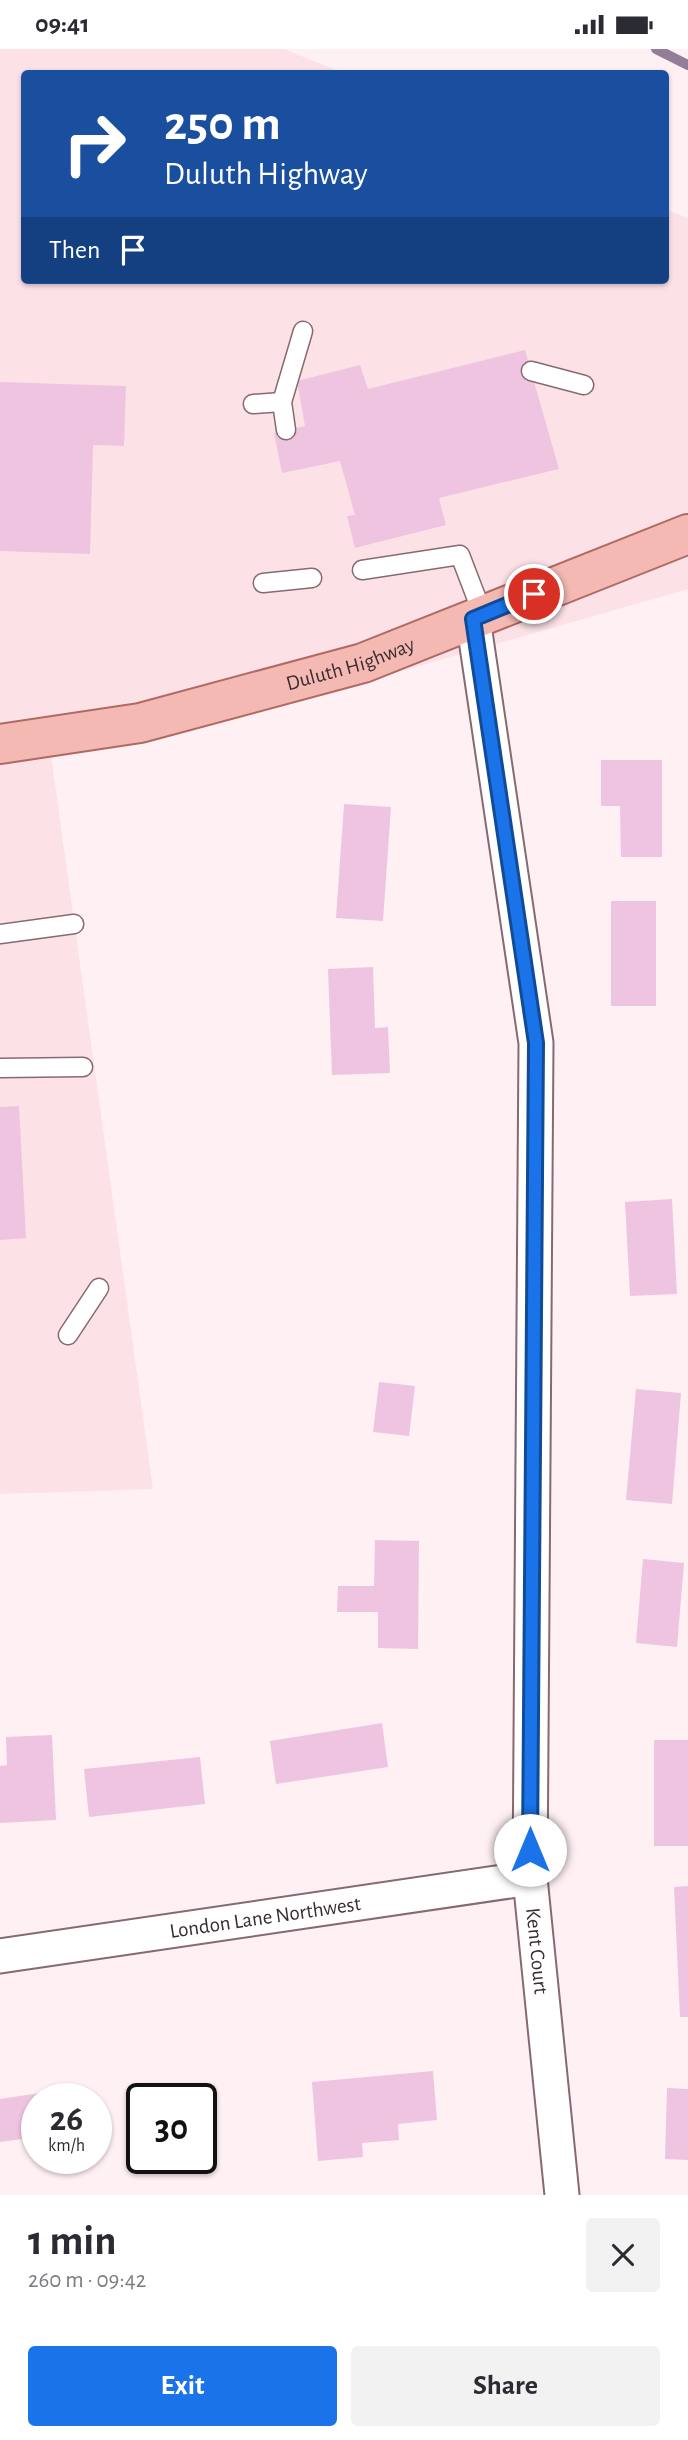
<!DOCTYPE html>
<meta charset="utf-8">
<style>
:root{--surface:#fff;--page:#f2f2f3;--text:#2b2b33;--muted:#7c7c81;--accent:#1a73e8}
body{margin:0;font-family:"Alegreya Sans",sans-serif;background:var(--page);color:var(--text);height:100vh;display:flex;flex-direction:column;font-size:26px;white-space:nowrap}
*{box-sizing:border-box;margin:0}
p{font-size:23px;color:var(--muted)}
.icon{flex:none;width:38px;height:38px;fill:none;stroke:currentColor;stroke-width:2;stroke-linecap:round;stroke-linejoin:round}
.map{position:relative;height:2146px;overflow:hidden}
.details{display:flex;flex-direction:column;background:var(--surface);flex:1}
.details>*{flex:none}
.banner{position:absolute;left:21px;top:21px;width:648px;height:214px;border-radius:7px;box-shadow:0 2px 5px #0004;background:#1a4fa0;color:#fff;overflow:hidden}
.speed{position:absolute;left:21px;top:2034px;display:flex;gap:14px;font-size:35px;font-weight:700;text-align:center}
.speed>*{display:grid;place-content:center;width:91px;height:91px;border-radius:50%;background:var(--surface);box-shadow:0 2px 5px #0004;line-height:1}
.speed small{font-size:18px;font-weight:400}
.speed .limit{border:4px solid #111;border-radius:10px;background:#fff;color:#111}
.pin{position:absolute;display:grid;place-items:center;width:60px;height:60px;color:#fff;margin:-30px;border:4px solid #fff;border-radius:50%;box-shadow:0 2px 7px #0007}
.me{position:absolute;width:77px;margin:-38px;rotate:0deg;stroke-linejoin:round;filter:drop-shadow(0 0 5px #0008)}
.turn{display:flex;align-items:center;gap:24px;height:147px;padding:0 28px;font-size:32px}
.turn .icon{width:91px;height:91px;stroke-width:2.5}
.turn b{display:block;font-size:49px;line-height:60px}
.then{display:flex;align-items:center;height:66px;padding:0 28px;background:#0003;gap:14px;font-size:26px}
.round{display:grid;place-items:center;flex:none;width:74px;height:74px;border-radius:7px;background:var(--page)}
.headline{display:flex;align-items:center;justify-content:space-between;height:119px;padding:0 28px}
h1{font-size:42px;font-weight:600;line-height:52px}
.primary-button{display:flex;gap:14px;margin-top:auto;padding:14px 28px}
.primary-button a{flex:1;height:80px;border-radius:7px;background:var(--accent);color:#fff;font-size:28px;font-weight:600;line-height:80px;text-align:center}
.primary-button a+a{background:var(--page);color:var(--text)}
.status{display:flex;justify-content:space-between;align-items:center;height:49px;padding:0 35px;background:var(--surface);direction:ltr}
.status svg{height:19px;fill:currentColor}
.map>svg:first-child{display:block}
.built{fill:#fce2e7}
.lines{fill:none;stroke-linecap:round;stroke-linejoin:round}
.stream{stroke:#937e9a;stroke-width:10}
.building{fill:#efc4e1}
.lane-casing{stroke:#876970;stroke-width:21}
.street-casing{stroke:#876970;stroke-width:37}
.primary-casing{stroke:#ae6a63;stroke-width:42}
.lane{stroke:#fff;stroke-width:18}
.street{stroke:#fff;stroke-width:33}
.primary{stroke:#f4b9b2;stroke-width:38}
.route-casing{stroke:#114b97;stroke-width:18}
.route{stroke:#1a73e8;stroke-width:12}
.labels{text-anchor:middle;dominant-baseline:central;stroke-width:7;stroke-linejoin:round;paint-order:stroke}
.street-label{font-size:21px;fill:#392d30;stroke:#fef0f3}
</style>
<div class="status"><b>09:41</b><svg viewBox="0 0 49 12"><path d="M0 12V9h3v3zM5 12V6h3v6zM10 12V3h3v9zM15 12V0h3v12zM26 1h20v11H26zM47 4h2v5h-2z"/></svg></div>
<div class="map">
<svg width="688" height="2146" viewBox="0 0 688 2146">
<rect width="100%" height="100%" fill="#fef0f3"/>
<polygon class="built" points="0,0 284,0 343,24 24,24 24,231 665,231 665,160 688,169 688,540 300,651 51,706 153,1440 0,1445"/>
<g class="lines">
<polyline class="stream" points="656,0 688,16"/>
</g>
<g class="building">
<polygon points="525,301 559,420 439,449 446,476 355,499 347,467 355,466 340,412 282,424 274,384 305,377 297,332 360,316 368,340"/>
<polygon points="0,333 126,337 124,397 93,396 90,505 0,502"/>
<polygon points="601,711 662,711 662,808 621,808 620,757 601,757"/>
<polygon points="344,755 391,758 383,872 336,869"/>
<rect x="611" y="852" width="45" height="105"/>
<polygon points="373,918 375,979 388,978 390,1024 332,1026 328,920"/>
<polygon points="19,1057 26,1189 0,1191 0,1058"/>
<polygon points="672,1150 677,1245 630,1247 625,1153"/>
<polygon points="379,1333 415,1337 409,1387 373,1383"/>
<polygon points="636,1340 681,1344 672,1455 626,1451"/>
<polygon points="375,1491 419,1492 418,1600 378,1599 378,1563 337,1563 338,1537 374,1537"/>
<polygon points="643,1510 684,1514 677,1598 636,1594"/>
<polygon points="382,1674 388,1718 276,1735 270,1692"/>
<polygon points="52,1686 56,1771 0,1774 0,1717 7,1716 6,1688"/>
<rect x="654" y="1691" width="34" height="106"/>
<polygon points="200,1708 205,1755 89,1768 84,1720"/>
<polygon points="688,1837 688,1968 680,1968 674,1838"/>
<polygon points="433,2022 437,2071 398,2075 399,2091 362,2094 363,2108 318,2112 312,2033"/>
<polygon points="667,2039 688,2040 688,2111 665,2110"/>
<polygon points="66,2040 67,2049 37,2049 37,2088 0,2093 0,2050"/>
</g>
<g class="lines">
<g class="lane-casing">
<g id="lane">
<polyline points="531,322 584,336"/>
<polyline points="253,355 282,353"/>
<polyline points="286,381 282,353 303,282"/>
<polyline points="362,521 460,506 483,566"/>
<polyline points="263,534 312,529"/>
<polyline points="0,885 74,875"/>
<polyline points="0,1019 83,1018"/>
<polyline points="68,1286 99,1239"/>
</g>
</g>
<g class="street-casing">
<g id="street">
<path id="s1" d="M473 570 536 994 530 1829 562 2146"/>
<path id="s2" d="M0 1907 530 1829"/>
</g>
</g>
<g class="primary-casing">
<g id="primary">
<path id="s3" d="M0 695 140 674 363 614 688 485"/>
</g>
</g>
<use href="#lane" class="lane"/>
<use href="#street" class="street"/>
<use href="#primary" class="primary"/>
</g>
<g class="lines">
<g class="route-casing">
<polyline id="route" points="530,1801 536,994 473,570 534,545"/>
</g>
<use href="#route" class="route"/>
</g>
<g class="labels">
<g class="street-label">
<text stroke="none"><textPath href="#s3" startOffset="360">Duluth Highway</textPath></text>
<text stroke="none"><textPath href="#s2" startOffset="268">London Lane Northwest</textPath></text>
<text stroke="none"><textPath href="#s1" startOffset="1337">Kent Court</textPath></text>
</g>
</g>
</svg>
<div class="speed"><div>26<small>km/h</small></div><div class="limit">30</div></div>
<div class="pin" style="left:534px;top:545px;background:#d93025"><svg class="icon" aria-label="arrive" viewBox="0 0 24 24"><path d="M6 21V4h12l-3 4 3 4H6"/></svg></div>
<svg class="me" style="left:530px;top:1801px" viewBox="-20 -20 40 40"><circle r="19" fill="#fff"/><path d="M0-13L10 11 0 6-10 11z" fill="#1a73e8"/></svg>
<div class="banner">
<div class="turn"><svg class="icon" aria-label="right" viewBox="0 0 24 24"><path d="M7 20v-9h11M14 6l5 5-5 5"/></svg><div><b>250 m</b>Duluth Highway</div></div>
<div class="then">Then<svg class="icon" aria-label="arrive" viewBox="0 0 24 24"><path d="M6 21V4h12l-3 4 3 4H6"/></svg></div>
</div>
</div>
<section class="details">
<div class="headline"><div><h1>1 min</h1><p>260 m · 09:42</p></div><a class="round"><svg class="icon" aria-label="close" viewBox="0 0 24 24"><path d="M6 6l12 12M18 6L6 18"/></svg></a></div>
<div class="primary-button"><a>Exit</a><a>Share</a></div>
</section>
